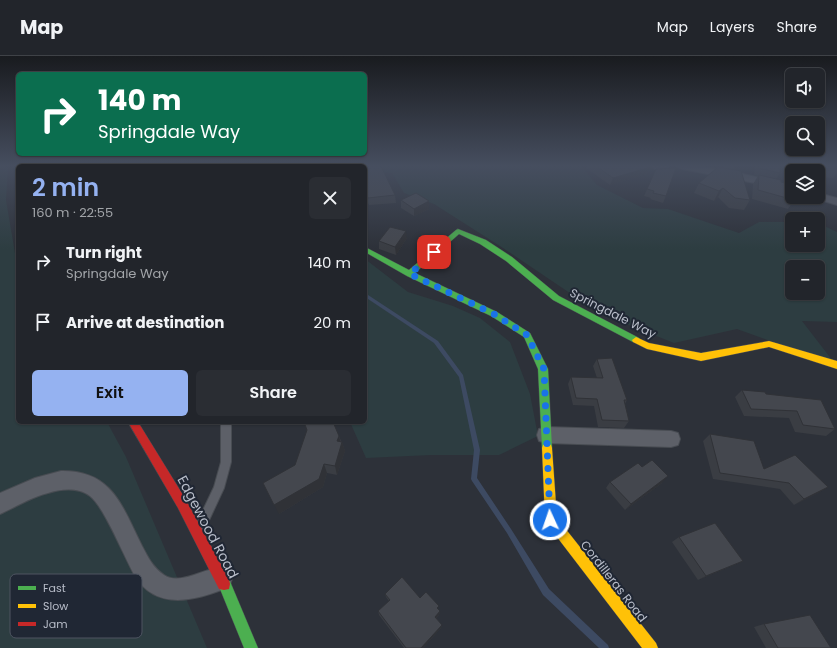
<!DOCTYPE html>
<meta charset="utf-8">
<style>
:root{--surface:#22252b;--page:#2a2d33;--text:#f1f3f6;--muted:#a2a5a9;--line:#3f4247;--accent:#95b2f1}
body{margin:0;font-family:Poppins,sans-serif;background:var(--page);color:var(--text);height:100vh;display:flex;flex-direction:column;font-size:15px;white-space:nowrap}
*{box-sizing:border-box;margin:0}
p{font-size:13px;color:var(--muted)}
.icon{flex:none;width:22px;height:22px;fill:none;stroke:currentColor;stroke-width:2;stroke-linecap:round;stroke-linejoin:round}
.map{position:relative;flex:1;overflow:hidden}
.details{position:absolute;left:16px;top:108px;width:351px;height:260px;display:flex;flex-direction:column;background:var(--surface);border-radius:6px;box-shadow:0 1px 3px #0004,0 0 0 1px var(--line)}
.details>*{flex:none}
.hud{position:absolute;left:16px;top:16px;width:351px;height:84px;border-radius:6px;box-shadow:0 1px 3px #0004,0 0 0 1px var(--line);background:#0b6e4f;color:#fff;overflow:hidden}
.tools{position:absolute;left:785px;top:12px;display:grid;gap:8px}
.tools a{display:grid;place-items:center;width:40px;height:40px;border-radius:6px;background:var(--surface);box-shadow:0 1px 3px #0004,0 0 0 1px var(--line);font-size:20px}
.pin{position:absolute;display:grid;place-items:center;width:34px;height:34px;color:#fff;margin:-17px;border-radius:8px;box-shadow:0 2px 6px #0006}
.me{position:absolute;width:44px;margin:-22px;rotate:357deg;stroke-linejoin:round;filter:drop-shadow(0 0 3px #0008)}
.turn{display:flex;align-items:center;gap:14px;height:84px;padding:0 16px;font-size:18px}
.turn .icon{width:52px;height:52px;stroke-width:2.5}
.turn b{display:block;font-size:28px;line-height:34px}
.round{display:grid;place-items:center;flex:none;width:42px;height:42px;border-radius:6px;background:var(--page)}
.head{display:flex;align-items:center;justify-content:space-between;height:68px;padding:0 16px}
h1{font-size:24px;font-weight:600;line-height:30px;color:var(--accent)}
.primary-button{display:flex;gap:8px;margin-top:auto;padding:8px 16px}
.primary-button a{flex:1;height:46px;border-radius:6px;background:var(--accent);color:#111;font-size:16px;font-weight:600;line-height:46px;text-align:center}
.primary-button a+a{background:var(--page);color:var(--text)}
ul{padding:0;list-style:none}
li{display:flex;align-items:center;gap:12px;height:60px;padding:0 16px}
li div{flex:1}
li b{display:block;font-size:15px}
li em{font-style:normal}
header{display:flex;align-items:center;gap:24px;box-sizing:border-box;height:56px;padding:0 20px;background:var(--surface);border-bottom:1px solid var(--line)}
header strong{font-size:19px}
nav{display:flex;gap:22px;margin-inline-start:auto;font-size:14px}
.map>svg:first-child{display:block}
.green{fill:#2d3d41;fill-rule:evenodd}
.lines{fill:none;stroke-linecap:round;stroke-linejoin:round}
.stream{fill:#3d4a62;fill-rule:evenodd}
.lane-casing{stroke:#484c52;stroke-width:2}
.street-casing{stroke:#484c52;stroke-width:2}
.fast-casing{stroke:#484c52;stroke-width:1}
.slow-casing{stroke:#484c52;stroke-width:1}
.jam-casing{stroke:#484c52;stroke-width:1}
.lane{fill:#5d6068;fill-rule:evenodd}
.street{fill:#5d6068;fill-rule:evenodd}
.fast{fill:#4caf50;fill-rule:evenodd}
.slow{fill:#ffc107;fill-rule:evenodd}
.jam{fill:#c62828;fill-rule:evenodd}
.wall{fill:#3a3d43}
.shaded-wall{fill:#303237}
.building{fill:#44474e;stroke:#303237}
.route{stroke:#1a73e8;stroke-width:7;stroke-dasharray:0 12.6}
.labels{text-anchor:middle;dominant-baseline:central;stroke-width:4;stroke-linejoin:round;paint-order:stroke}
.street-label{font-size:12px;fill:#b8bdc9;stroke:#202734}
.near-street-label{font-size:14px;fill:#b8bdc9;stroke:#202734}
.key{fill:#202734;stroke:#4e5461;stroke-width:1}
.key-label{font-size:11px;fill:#b8bdc9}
</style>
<header>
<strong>Map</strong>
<nav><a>Map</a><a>Layers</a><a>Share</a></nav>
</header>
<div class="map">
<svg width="837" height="592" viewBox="0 0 837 592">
<rect width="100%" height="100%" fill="#2d3139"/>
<g class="green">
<polygon points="0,110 8,110 6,144 15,197 18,202 18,366 107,366 126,401 207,592 0,592"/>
<path d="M365 110H581L597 129 643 152 668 153 739 177 759 166H792V189H818V167L837 176V266L802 265 836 309 737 273 674 287 601 258 503 192 434 148 404 137 392 117 365 114ZM792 211H818V237H792Z"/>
<polygon points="365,203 408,236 453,250 480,262 510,286 530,338 538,380 499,399 431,399 366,402 350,366 365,366"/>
</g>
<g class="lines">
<polygon class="stream" points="365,237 438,285 463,319 480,394 477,422 511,473 549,533 608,589 609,592 599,592 543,539 507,477 472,425 471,423 474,394 459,321 434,287 365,241"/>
<g class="lane-casing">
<polygon id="lane" points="221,366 231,366 231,406 224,432 204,475 200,476 196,475 195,471 214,431 221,406"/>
</g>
<g class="street-casing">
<g id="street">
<path d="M651 110H669C665 115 655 115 651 110Z"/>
<path d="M677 110C716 110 754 120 792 130V136L760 128 682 113Z"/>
<polygon points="818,137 837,142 837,149 814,142 813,141 818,141"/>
<polygon points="546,371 671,375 678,377 680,383 678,389 671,391 546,387 539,385 537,379 539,373"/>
<path d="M61 415C112 414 122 450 142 490 148 501 153 512 164 519 180 530 204 512 220 512 223 512 227 514 229 515L232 523 229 531C197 544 157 556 135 520 124 501 105 452 90 440 78 431 61 433 48 437 31 441 16 451 0 458V437L35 422Z"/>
</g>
</g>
<g class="fast-casing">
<g id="fast">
<polygon points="458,173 486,184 512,201 559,240 639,282 640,284 639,286 633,286 553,244 506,205 480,188 459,178 415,217 497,256 530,277 548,313 552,392 551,395 547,397 543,395 542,392 538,313 524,281 491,260 407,220 365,196 365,191 409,214 456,174"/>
<polygon points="224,522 229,523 258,592 244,592 218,528 219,523"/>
</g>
</g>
<g class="slow-casing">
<g id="slow">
<polygon points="636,281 649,287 701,297 769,285 837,305 837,313 769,291 701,305 647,293 633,286 632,284"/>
<polygon points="547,387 551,389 552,392 557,462 656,587 658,592 642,592 547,468 545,464 542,392 543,389"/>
</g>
</g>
<g class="jam-casing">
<polygon id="jam" points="128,366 138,366 186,444 229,523 230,528 229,533 224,534 219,533 178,452"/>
</g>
<use href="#lane" class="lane"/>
<use href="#street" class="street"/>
<use href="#fast" class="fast"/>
<use href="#slow" class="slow"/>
<use href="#jam" class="jam"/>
</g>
<g class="wall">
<polygon points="365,110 395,139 396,147 369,149 365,141"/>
<polygon points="587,110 649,110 647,118 610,129 586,112"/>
<polygon points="723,110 735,110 733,114 750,144 744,154 729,152 718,141 714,145 694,137 699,127 722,112"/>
<polygon points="755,110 780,110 780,117 776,123 781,126 794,144 788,153 752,143 753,128 758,120 754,119"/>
<polygon points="795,110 834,110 837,113 837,117 833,122 818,121 818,115 799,115"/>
<polygon points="656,113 666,140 663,147 650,143 651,142 644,140"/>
<polygon points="401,144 429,145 429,153 414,160 401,152"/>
<polygon points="407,182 396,199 379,193 379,185"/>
<polygon points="597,303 627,344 625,348 629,365 624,372 598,371 594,350 573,349 568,328 571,321 597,322 593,310"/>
<polygon points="742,334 766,338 835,373 826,380 795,376 789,362 744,360 735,341"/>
<polygon points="710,378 764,413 828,431 818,437 794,449 780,433 713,423 703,385"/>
<polygon points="339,380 341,385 342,386 345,395 337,419 327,417 323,431 279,458 295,409"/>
<polygon points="642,411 662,427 625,454 606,432 610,426"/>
<polygon points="679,481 743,505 734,509 698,524 672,486"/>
<polygon points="385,538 420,542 440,555 439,559 436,562 442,569 441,572 423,592 404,592 379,559 378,555 389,545 386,541"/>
<polygon points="764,568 831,592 766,592 754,571"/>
</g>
<g class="shaded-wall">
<polygon points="650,111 647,118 610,129 613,122"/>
<polygon points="723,132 718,141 714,145 719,135"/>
<polygon points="429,145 429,153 414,160 414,153"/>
<polygon points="406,175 407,182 396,199 395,191"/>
<polygon points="339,380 341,388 342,386 345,395 337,419 335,410 337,385"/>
<polygon points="324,408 327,417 323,431 279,458 274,449"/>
<polygon points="668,420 662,427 625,454 631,448"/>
<polygon points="828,431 818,437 794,449 804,443"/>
<polygon points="743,505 734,509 698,524 706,520"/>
<polygon points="440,555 439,559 434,564 435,561"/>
<polygon points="442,569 441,572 423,592 421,592"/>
</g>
<g class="building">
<polygon points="365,110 381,110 395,139 368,142 365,135"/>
<polygon points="596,110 649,110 650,111 613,122"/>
<polygon points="759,110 780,110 780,117 758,112"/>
<polygon points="805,110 834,110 837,113 837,115 808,113"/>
<polygon points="718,111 741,115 750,144 735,142 723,132 719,135 699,127"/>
<polygon points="676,112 666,140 653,137 654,135 647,133 656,113"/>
<polygon points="759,119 781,124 781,126 792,129 792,141 796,141 794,144 758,134"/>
<polygon points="416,137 429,145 414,153 401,144"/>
<polygon points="390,171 406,175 395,191 379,185"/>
<polygon points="612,302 627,344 624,344 629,365 602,364 597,343 576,342 571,321 603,322 597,303"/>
<polygon points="742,334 765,336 766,338 821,344 835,373 803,369 797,355 751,353"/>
<polygon points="304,366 333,366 339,380 337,385 342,386 335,410 324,408 319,423 274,449 263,427 295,409 307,374"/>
<polygon points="710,378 754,385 764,413 795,399 828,431 804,443 789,427 720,417"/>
<polygon points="652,404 668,420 631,448 610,426 638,407 642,411"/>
<polygon points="715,467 743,505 706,520 679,481"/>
<polygon points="402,521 420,542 426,536 439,550 437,552 440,555 435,561 442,569 421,592 406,592 378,555 390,544 385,538"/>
<polygon points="810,559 831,592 778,592 764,568"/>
</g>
<linearGradient id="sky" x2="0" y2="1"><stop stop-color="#191b1f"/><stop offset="0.57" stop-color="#464e5f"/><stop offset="1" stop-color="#464e5f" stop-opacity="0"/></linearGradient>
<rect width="837" height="193" fill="url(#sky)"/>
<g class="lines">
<polyline class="route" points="434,196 410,218 494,258 527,279 544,313 550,464"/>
</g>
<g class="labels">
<g class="street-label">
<text transform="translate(613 257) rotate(27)">Springdale Way</text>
<text transform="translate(614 525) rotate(52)">Cordilleras Road</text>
</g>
<g class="near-street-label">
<text transform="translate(208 471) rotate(62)">Edgewood Road</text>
</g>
</g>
<rect x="10" y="518" width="132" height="64" rx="6" class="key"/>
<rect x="18" y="530" width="18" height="4" fill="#4caf50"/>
<rect x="18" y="548" width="18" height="4" fill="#ffc107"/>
<rect x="18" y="566" width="18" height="4" fill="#c62828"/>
<g class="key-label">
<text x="43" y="536">Fast</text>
<text x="43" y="554">Slow</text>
<text x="43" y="572">Jam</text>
</g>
</svg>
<div class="tools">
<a><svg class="icon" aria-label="sound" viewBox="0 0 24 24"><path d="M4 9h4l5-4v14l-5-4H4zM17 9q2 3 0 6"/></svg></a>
<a><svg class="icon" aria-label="search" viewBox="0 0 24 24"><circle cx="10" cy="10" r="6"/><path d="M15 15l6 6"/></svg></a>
<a><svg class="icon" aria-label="layers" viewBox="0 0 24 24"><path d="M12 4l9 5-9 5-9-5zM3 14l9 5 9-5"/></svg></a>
<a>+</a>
<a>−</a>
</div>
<div class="pin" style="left:434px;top:196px;background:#d93025"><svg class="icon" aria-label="arrive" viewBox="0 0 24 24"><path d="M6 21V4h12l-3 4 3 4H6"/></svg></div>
<svg class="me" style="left:550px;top:464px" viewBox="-20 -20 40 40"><circle r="17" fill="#1a73e8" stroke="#fff" stroke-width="3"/><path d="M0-11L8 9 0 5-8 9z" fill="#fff"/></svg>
<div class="hud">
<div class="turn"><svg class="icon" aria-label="right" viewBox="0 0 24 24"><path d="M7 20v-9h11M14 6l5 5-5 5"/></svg><div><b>140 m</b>Springdale Way</div></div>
</div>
<section class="details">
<div class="head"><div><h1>2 min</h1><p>160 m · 22:55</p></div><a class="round"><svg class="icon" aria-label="close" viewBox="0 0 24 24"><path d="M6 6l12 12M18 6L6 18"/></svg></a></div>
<ul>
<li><svg class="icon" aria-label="right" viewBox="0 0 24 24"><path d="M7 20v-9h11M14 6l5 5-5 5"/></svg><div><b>Turn right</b><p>Springdale Way</p></div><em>140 m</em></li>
<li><svg class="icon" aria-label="arrive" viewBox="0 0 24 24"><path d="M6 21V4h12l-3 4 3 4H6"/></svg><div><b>Arrive at destination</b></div><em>20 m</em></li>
</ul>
<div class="primary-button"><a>Exit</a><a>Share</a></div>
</section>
</div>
